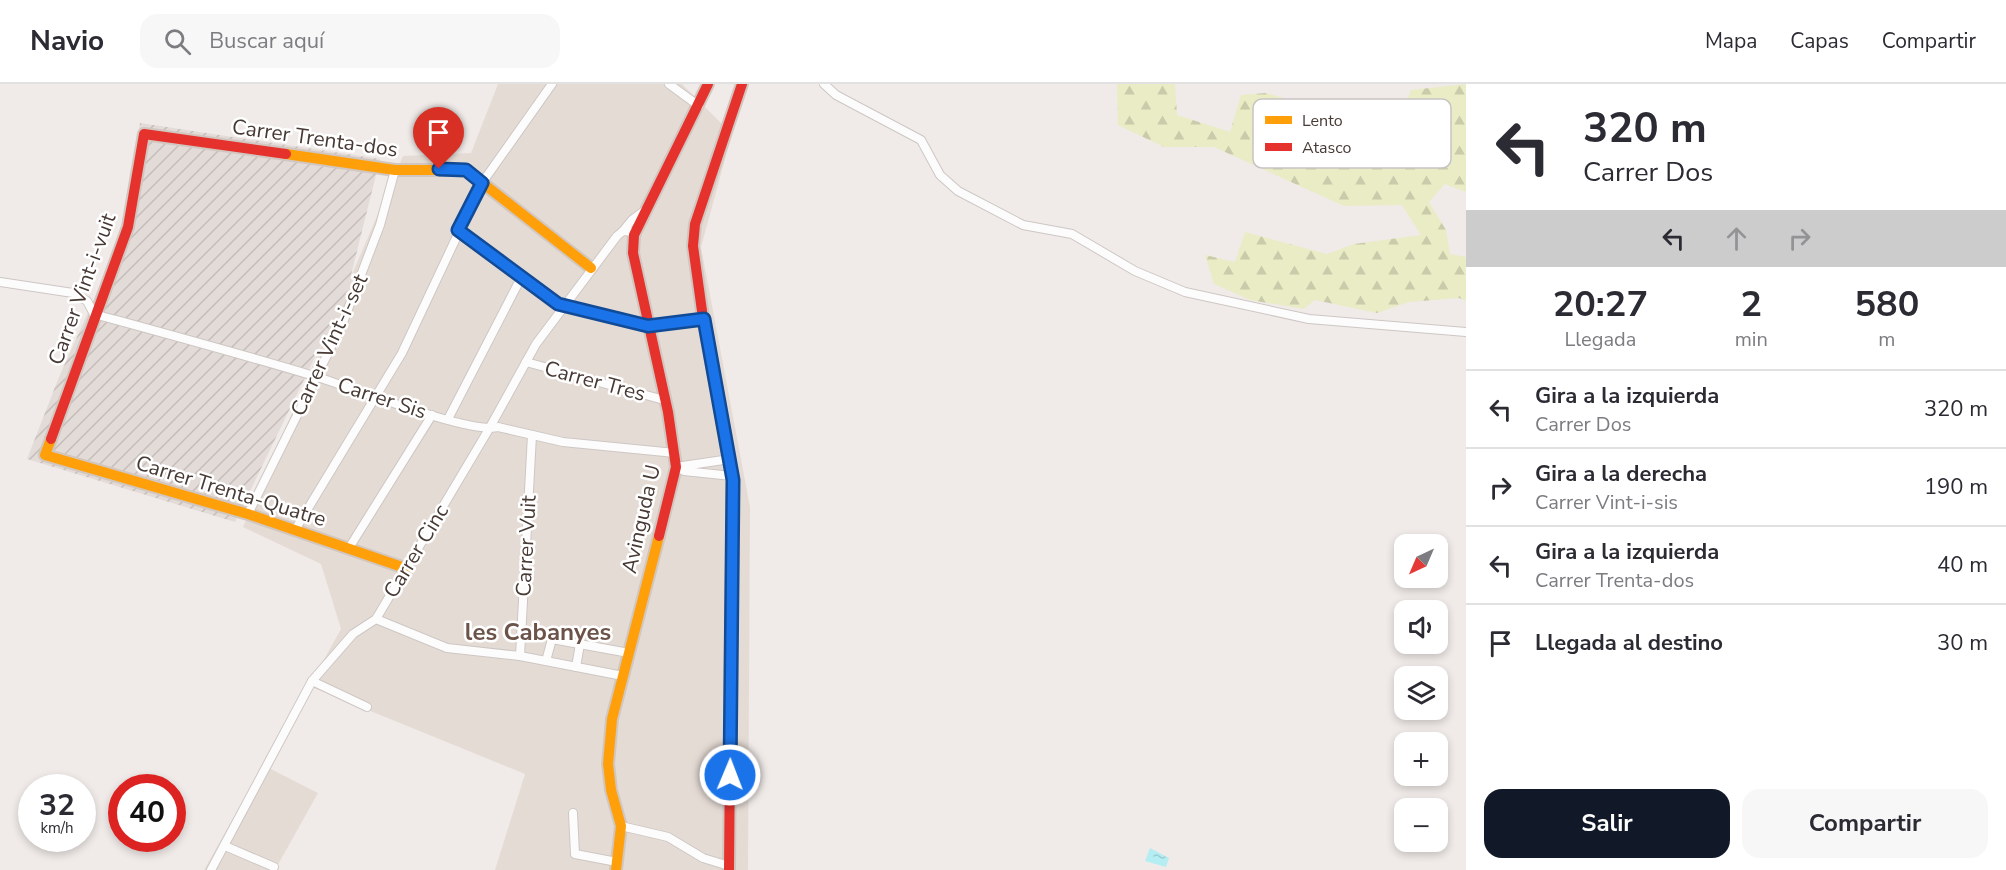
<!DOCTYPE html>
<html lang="es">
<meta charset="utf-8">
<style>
:root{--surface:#fff;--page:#f7f7f7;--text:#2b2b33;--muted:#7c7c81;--line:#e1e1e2;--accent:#111827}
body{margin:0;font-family:"Nunito Sans",sans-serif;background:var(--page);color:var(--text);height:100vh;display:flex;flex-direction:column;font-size:22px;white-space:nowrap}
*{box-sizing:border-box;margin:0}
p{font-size:20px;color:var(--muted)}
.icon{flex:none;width:33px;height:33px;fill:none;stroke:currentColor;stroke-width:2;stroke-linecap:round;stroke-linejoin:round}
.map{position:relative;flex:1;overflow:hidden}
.details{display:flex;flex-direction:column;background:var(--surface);width:540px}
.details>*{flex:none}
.guide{background:#fff;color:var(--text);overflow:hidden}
.needle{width:39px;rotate:224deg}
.buttons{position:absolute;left:1394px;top:450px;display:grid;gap:12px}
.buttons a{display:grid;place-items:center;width:54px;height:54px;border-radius:12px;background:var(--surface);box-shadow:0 3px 9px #0003;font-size:30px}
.speed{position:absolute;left:18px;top:690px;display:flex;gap:12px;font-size:30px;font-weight:700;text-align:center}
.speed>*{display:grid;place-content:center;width:78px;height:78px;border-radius:50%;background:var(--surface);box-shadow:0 3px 9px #0003;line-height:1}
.speed small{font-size:15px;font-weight:400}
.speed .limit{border:9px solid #d22;background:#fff;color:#111}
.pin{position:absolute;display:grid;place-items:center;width:51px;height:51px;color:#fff;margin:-62px -26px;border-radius:50% 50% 50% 0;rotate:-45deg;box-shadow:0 0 6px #0007}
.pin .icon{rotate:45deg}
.me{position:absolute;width:66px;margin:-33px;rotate:1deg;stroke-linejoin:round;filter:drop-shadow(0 0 4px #0008)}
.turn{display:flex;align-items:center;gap:21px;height:126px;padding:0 18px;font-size:27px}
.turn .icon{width:78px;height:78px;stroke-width:2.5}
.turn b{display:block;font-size:42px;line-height:51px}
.lanes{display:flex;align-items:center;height:57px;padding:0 18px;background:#0003;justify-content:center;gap:30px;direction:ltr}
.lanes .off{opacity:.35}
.eta{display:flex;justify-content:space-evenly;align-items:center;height:102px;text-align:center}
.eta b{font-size:36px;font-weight:700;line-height:42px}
.primary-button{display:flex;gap:12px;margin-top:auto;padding:12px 18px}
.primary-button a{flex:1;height:69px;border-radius:18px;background:var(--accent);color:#fff;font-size:24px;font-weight:700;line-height:69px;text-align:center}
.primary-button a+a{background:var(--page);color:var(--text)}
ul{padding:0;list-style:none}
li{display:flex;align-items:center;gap:18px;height:78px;padding:0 18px;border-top:2px solid var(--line)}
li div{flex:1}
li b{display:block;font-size:22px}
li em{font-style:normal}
header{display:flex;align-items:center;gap:36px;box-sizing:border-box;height:84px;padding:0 30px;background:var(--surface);border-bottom:2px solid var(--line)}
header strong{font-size:28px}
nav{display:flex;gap:33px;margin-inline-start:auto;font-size:21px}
.search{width:420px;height:54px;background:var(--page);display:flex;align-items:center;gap:15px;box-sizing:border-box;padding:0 21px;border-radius:18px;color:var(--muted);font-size:22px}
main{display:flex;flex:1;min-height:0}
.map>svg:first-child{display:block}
.residential{fill:#e5dbd5}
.industrial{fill:url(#industrial-furrows)}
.forest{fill:url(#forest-firs)}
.water{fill:url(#water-ripples)}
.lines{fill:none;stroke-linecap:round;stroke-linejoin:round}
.street-casing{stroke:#cdc7c4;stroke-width:10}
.slow-casing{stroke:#d2c7c0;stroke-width:14}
.jam-casing{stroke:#d2c7c0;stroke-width:14}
.street{stroke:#fdfcfc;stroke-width:8}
.slow{stroke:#ff9f0a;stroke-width:10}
.jam{stroke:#e5322d;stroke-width:10}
.route-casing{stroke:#114b97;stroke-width:15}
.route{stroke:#1a73e8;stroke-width:10}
.labels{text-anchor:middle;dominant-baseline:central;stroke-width:5;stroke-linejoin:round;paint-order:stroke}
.street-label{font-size:21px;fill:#473934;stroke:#fff}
.quarter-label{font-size:24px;font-weight:bold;fill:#6b534a;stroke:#fff}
.key{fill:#fff;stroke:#c8c4c2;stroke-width:1.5}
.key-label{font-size:16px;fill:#473934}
</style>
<header>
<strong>Navio</strong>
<div class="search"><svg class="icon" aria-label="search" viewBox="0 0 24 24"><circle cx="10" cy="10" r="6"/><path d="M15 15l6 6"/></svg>Buscar aquí</div>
<nav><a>Mapa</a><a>Capas</a><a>Compartir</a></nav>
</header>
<main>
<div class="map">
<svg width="1466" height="786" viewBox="0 0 1466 786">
<defs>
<pattern id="industrial-furrows" width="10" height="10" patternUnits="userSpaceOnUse" patternTransform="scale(1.5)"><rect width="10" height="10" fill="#e3dbd8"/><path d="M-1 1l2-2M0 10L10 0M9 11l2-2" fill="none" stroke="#c4bdba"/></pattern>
<pattern id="forest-firs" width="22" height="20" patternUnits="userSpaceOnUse" patternTransform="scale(1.5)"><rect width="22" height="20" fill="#e9ecc5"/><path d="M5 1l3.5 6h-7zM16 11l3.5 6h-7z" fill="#c9cbaa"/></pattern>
<pattern id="water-ripples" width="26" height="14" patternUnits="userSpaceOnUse" patternTransform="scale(1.5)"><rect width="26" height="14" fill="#b4edf2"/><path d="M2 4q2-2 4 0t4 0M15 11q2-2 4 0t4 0" fill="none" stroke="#9cccd0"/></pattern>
</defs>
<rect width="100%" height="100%" fill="#f0ebe8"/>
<g class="residential">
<polygon points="498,0 682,0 732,50 701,163 750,423 748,786 495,786 525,690 309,602 341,545 321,480 243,443 403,72 471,69"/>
<polygon points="263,681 318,709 275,786 204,786"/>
</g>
<polygon class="industrial" points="140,39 380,75 347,207 235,438 27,375 59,293 120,157"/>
<polygon class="forest" points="1117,0 1175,0 1177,31 1230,48 1241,11 1266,9 1397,46 1411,6 1466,0 1466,108 1445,100 1429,118 1446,146 1450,170 1466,173 1466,217 1459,214 1409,218 1377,229 1315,216 1304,225 1250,216 1214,200 1205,171 1235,178 1245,148 1327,170 1354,160 1421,151 1402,121 1344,122 1214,63 1164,63 1118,41"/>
<polygon class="water" points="1150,764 1169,774 1166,783 1145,777"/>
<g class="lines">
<g class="street-casing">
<g id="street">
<polyline points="669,0 699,22"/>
<polyline points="824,0 836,11 921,56 940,91 958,107 1023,141 1072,150 1135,187 1185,208 1309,235 1466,248"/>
<polyline points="458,146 558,220 648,242 704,235"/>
<polyline points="623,147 632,136 644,127"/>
<path d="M0 198 73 209 87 217 94 230C167 250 241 270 314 292 348 302 471 351 498 343L563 358 675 369"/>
<polyline points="526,278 664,316"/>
<polyline points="448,335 522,192"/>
<polyline points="676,383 684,387 732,392"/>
<polyline points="676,383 730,375"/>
<polyline points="248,430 342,241 380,141 395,86"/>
<polyline points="295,446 402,269 482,99 552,0"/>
<polyline points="349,464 432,331"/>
<polyline points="376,535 447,564 520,572 623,592"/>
<polyline points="520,572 532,351"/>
<polyline points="546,577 552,555 629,569"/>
<polyline points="576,583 580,560"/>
<polyline points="312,597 367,623"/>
<polyline points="573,729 575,770 617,778"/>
<polyline points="621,742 668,753 703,774 729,782"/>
<polyline points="225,762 274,783"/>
<polyline points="211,786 312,597 353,550 376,535 489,345 536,260 617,152 623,147 635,148"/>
</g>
</g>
<g class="slow-casing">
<g id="slow">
<polyline points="286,70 395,86 466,86 591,184"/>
<polyline points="702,227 733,396 731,559"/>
<polyline points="51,355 45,371 248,430 405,484"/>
<polyline points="616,786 621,742 611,706 608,680 612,635 659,452"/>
</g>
</g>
<g class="jam-casing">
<g id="jam">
<polyline points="702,227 693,162 695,140 742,0"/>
<polyline points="51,355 128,143 144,50 286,70"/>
<polyline points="659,452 676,383 668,328 633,169 634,151 708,0"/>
<polyline points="729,786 731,559"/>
</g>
</g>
<use href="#street" class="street"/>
<use href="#slow" class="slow"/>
<use href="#jam" class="jam"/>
</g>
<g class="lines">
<g class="route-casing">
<polyline id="route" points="439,85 466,86 482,99 458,146 558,220 648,242 704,235 733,396 730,691"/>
</g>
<use href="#route" class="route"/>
</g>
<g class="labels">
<g class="street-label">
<text transform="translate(315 54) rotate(8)">Carrer Trenta-dos</text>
<text transform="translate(82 205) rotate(-70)">Carrer Vint-i-vuit</text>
<text transform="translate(329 261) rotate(-65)">Carrer Vint-i-set</text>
<text transform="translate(595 297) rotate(15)">Carrer Tres</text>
<text transform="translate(382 314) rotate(18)">Carrer Sis</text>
<text transform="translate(231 407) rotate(17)">Carrer Trenta-Quatre</text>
<text transform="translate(641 435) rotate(-77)">Avinguda U</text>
<text transform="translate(526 462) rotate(-87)">Carrer Vuit</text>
<text transform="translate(416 467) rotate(-59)">Carrer Cinc</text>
</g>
<g class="quarter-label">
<text x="538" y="548">les Cabanyes</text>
</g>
</g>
<rect x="1253" y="15" width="198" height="69" rx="9" class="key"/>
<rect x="1265" y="32" width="27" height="8" fill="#ff9f0a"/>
<rect x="1265" y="59" width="27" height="8" fill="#e5322d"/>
<g class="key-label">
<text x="1302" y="42">Lento</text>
<text x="1302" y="69">Atasco</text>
</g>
</svg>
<div class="buttons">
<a><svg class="needle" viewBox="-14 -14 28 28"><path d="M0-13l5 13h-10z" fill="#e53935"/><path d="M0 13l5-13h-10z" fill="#7c7c81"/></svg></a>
<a><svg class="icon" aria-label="sound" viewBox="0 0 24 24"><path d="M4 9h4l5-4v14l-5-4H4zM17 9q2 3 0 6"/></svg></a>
<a><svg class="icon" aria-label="layers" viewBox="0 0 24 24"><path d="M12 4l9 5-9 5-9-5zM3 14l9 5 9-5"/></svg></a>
<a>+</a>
<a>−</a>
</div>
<div class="speed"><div>32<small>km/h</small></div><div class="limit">40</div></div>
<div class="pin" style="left:439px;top:85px;background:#d93025"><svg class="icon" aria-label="arrive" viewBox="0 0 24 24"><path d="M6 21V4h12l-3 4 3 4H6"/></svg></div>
<svg class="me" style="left:730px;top:691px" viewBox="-20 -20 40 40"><circle r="17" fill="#1a73e8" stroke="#fff" stroke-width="3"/><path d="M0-11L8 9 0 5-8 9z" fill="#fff"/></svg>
</div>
<section class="details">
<div class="guide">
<div class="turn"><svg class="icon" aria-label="left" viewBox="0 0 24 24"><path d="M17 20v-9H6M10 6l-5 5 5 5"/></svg><div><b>320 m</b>Carrer Dos</div></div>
<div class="lanes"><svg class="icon" aria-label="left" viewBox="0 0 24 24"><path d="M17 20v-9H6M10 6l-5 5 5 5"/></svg><svg class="icon off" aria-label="ahead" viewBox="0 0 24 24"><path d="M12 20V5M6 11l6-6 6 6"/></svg><svg class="icon off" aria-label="right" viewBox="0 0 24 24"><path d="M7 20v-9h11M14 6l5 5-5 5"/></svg></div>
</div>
<div class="eta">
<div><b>20:27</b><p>Llegada</p></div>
<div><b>2</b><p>min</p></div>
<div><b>580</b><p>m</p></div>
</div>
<ul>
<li><svg class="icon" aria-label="left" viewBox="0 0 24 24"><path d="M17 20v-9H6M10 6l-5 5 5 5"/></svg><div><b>Gira a la izquierda</b><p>Carrer Dos</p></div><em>320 m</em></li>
<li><svg class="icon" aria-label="right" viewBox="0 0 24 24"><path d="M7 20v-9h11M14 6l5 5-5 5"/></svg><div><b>Gira a la derecha</b><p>Carrer Vint-i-sis</p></div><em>190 m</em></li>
<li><svg class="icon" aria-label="left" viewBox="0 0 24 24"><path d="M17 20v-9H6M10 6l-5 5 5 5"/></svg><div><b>Gira a la izquierda</b><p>Carrer Trenta-dos</p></div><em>40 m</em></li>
<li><svg class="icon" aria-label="arrive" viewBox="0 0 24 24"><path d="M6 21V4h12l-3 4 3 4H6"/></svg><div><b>Llegada al destino</b></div><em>30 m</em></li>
</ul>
<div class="primary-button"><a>Salir</a><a>Compartir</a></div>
</section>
</main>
